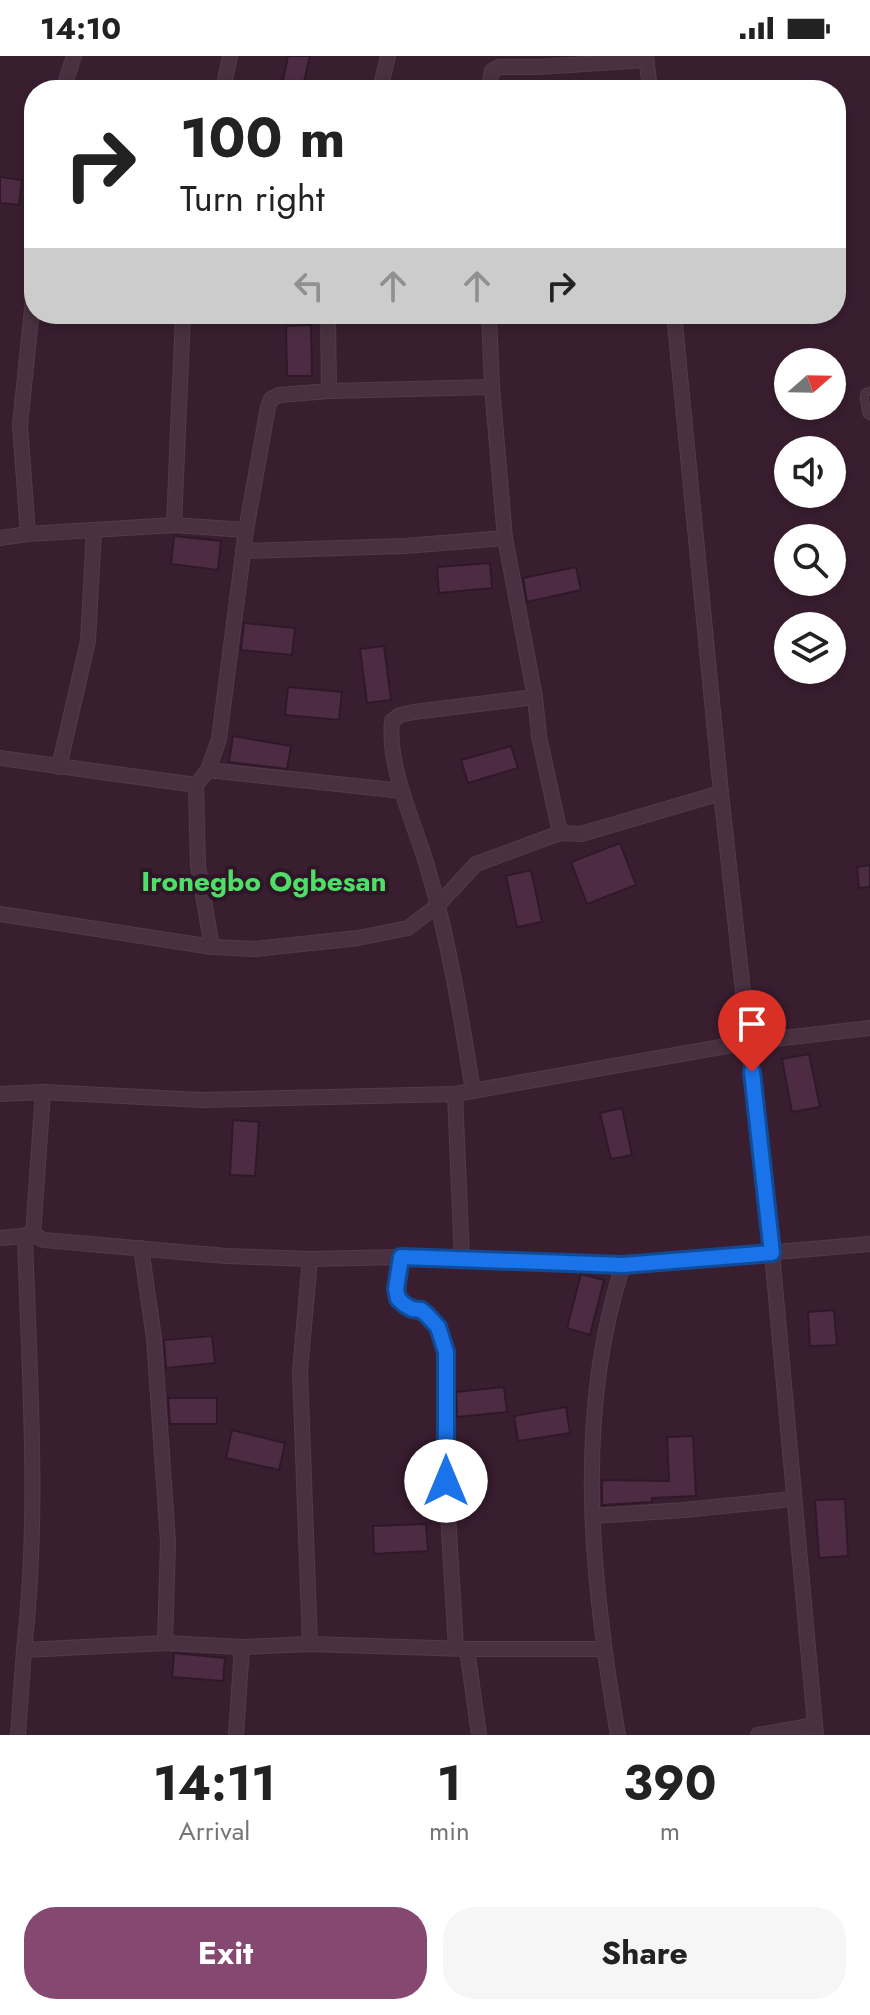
<!DOCTYPE html>
<style>
:root{--surface:#fff;--page:#f6f6f6;--text:#222;--muted:#767676;--accent:#854870}
body{margin:0;font-family:Jost,sans-serif;background:var(--page);color:var(--text);height:100vh;display:flex;flex-direction:column;font-size:30px;white-space:nowrap}
*{box-sizing:border-box;margin:0}
p{font-size:26px;color:var(--muted)}
.icon{flex:none;width:44px;height:44px;fill:none;stroke:currentColor;stroke-width:2;stroke-linecap:round;stroke-linejoin:round}
.map{position:relative;height:1679px;overflow:hidden}
.drawer{display:flex;flex-direction:column;background:var(--surface);flex:1}
.drawer>*{flex:none}
.banner{position:absolute;left:24px;top:24px;width:822px;height:244px;border-radius:32px;box-shadow:0 4px 12px #0003;background:#fff;color:var(--text);overflow:hidden}
.needle{width:52px;rotate:70deg}
.fabs{position:absolute;left:774px;top:292px;display:grid;gap:16px}
.fabs a{display:grid;place-items:center;width:72px;height:72px;border-radius:50%;background:var(--surface);box-shadow:0 4px 12px #0003;font-size:40px}
.pin{position:absolute;display:grid;place-items:center;width:68px;height:68px;color:#fff;margin:-82px -34px;border-radius:50% 50% 50% 0;rotate:-45deg;box-shadow:0 0 8px #0007}
.pin .icon{rotate:45deg}
.me{position:absolute;width:88px;margin:-44px;rotate:0deg;stroke-linejoin:round;filter:drop-shadow(0 0 6px #0008)}
.turn{display:flex;align-items:center;gap:28px;height:168px;padding:0 24px;font-size:36px}
.turn .icon{width:104px;height:104px;stroke-width:2.5}
.turn b{display:block;font-size:56px;line-height:68px}
.lanes{display:flex;align-items:center;height:76px;padding:0 24px;background:#0003;justify-content:center;gap:40px;direction:ltr}
.lanes .off{opacity:.35}
.eta{display:flex;justify-content:space-evenly;align-items:center;height:136px;text-align:center}
.eta b{font-size:48px;font-weight:700;line-height:56px}
.action{display:flex;gap:16px;margin-top:auto;padding:16px 24px}
.action a{flex:1;height:92px;border-radius:32px;background:var(--accent);color:#fff;font-size:32px;font-weight:700;line-height:92px;text-align:center}
.action a+a{background:var(--page);color:var(--text)}
.status{display:flex;justify-content:space-between;align-items:center;height:56px;padding:0 40px;background:var(--surface);direction:ltr}
.status svg{height:22px;fill:currentColor}
.map>svg:first-child{display:block}
.building{fill:#4d2c43;stroke:#2f1928;stroke-width:2}
.lines{fill:none;stroke-linecap:round;stroke-linejoin:round}
.lane-casing{stroke:#533b4a;stroke-width:9}
.street-casing{stroke:#533b4a;stroke-width:16}
.lane{stroke:#493141;stroke-width:7}
.street{stroke:#493141;stroke-width:14}
.route-casing{stroke:#114b97;stroke-width:20}
.route{stroke:#1a73e8;stroke-width:14}
.labels{text-anchor:middle;dominant-baseline:central;stroke-width:8;stroke-linejoin:round;paint-order:stroke}
.quarter-label{font-size:28px;font-weight:bold;fill:#4fde68;stroke:#2d1726}
</style>
<div class="status"><b>14:10</b><svg viewBox="0 0 49 12"><path d="M0 12V9h3v3zM5 12V6h3v6zM10 12V3h3v9zM15 12V0h3v12zM26 1h20v11H26zM47 4h2v5h-2z"/></svg></div>
<div class="map">
<svg width="870" height="1679" viewBox="0 0 870 1679">
<rect width="100%" height="100%" fill="#391e30"/>
<g class="building">
<polygon points="288,0 310,0 302,34 281,34"/>
<polygon points="0,121 22,124 19,149 0,147"/>
<polygon points="311,269 312,320 287,320 286,270"/>
<polygon points="174,480 221,485 218,514 171,508"/>
<polygon points="490,507 492,532 439,537 437,511"/>
<polygon points="576,511 581,534 527,546 523,522"/>
<polygon points="244,567 295,572 292,599 241,594"/>
<polygon points="384,590 391,644 367,647 360,593"/>
<polygon points="288,631 342,636 339,664 285,659"/>
<polygon points="233,680 291,690 287,713 229,706"/>
<polygon points="511,690 518,712 468,727 461,704"/>
<polygon points="620,787 636,829 587,848 571,806"/>
<polygon points="870,809 870,831 859,832 857,811"/>
<polygon points="531,814 542,866 517,871 506,820"/>
<polygon points="809,998 820,1051 792,1056 782,1003"/>
<polygon points="622,1052 632,1099 611,1103 600,1057"/>
<polygon points="233,1064 259,1066 255,1120 230,1119"/>
<polygon points="581,1218 604,1224 590,1279 567,1272"/>
<polygon points="834,1254 837,1289 810,1290 808,1256"/>
<polygon points="212,1280 215,1307 166,1312 164,1284"/>
<polygon points="504,1331 507,1356 457,1361 456,1336"/>
<polygon points="168,1342 217,1342 217,1368 170,1368"/>
<polygon points="566,1351 570,1377 518,1385 514,1360"/>
<polygon points="232,1374 285,1387 279,1414 226,1402"/>
<polygon points="693,1380 696,1440 652,1442 652,1446 602,1449 602,1424 669,1425 667,1381"/>
<polygon points="845,1443 848,1500 819,1502 815,1444"/>
<polygon points="426,1468 428,1495 374,1498 373,1470"/>
<polygon points="174,1597 225,1602 223,1625 172,1621"/>
</g>
<g class="lines">
<g class="lane-casing">
<polyline id="lane" points="870,335 865,337 864,341 867,358 870,360"/>
</g>
<g class="street-casing">
<g id="street">
<polyline points="646,0 650,34"/>
<polyline points="63,34 74,0"/>
<polyline points="223,34 230,0"/>
<polyline points="380,34 388,0"/>
<polyline points="488,34 492,15 499,11 539,11 646,4"/>
<polyline points="328,258 329,335"/>
<polyline points="489,258 492,331 505,482 535,641 539,680 560,777"/>
<polyline points="674,258 721,737 772,1197 816,1679"/>
<polyline points="174,469 183,258"/>
<polyline points="28,478 20,369 34,233"/>
<polyline points="0,482 28,478 174,469 246,474"/>
<polyline points="243,495 405,490 505,482"/>
<polyline points="0,702 196,729"/>
<polyline points="59,711 88,585 94,474"/>
<polyline points="208,714 402,735"/>
<polyline points="0,858 212,891 255,893 358,882 408,872 437,850 476,808 560,777 581,778 721,737"/>
<polyline points="212,891 198,810 196,729 208,714 219,683 246,474 268,351 271,343 279,339 329,335 492,331"/>
<path d="M473 1035C461 960 449 885 428 813 415 768 387 711 392 665L400 659 414 656 535 641"/>
<polyline points="0,1038 43,1036 202,1044 455,1038 749,986 870,972"/>
<polyline points="455,1038 462,1203"/>
<polyline points="33,1179 43,1036"/>
<polyline points="0,1182 33,1179 44,1184 226,1200 310,1203 401,1201 623,1209 870,1188"/>
<polyline points="141,1192 154,1282 168,1486 165,1587"/>
<polyline points="401,1201 396,1233 398,1243 412,1253 421,1254 427,1259 438,1271 446,1296 446,1425 456,1592"/>
<polyline points="310,1203 300,1315 310,1588"/>
<polyline points="593,1460 684,1454 793,1443"/>
<polyline points="467,1593 479,1679"/>
<path d="M24 1594C40 1456 29 1317 25 1179"/>
<polyline points="18,1679 24,1594 165,1587 242,1591 310,1588 467,1593 603,1593"/>
<polyline points="236,1679 242,1591"/>
<path d="M618 1679C591 1524 574 1360 623 1209"/>
<polyline points="758,1679 815,1669"/>
</g>
</g>
<use href="#lane" class="lane"/>
<use href="#street" class="street"/>
</g>
<g class="lines">
<g class="route-casing">
<polyline id="route" points="446,1425 446,1296 438,1271 427,1259 421,1254 412,1253 405,1249 398,1243 396,1233 401,1201 623,1209 772,1197 752,1016"/>
</g>
<use href="#route" class="route"/>
</g>
<g class="labels">
<g class="quarter-label">
<text x="264" y="825">Ironegbo Ogbesan</text>
</g>
</g>
</svg>
<div class="fabs">
<a><svg class="needle" viewBox="-14 -14 28 28"><path d="M0-13l5 13h-10z" fill="#e53935"/><path d="M0 13l5-13h-10z" fill="#767676"/></svg></a>
<a><svg class="icon" aria-label="sound" viewBox="0 0 24 24"><path d="M4 9h4l5-4v14l-5-4H4zM17 9q2 3 0 6"/></svg></a>
<a><svg class="icon" aria-label="search" viewBox="0 0 24 24"><circle cx="10" cy="10" r="6"/><path d="M15 15l6 6"/></svg></a>
<a><svg class="icon" aria-label="layers" viewBox="0 0 24 24"><path d="M12 4l9 5-9 5-9-5zM3 14l9 5 9-5"/></svg></a>
</div>
<div class="pin" style="left:752px;top:1016px;background:#d93025"><svg class="icon" aria-label="arrive" viewBox="0 0 24 24"><path d="M6 21V4h12l-3 4 3 4H6"/></svg></div>
<svg class="me" style="left:446px;top:1425px" viewBox="-20 -20 40 40"><circle r="19" fill="#fff"/><path d="M0-13L10 11 0 6-10 11z" fill="#1a73e8"/></svg>
<div class="banner">
<div class="turn"><svg class="icon" aria-label="right" viewBox="0 0 24 24"><path d="M7 20v-9h11M14 6l5 5-5 5"/></svg><div><b>100 m</b>Turn right</div></div>
<div class="lanes"><svg class="icon off" aria-label="left" viewBox="0 0 24 24"><path d="M17 20v-9H6M10 6l-5 5 5 5"/></svg><svg class="icon off" aria-label="ahead" viewBox="0 0 24 24"><path d="M12 20V5M6 11l6-6 6 6"/></svg><svg class="icon off" aria-label="ahead" viewBox="0 0 24 24"><path d="M12 20V5M6 11l6-6 6 6"/></svg><svg class="icon" aria-label="right" viewBox="0 0 24 24"><path d="M7 20v-9h11M14 6l5 5-5 5"/></svg></div>
</div>
</div>
<section class="drawer">
<div class="eta">
<div><b>14:11</b><p>Arrival</p></div>
<div><b>1</b><p>min</p></div>
<div><b>390</b><p>m</p></div>
</div>
<div class="action"><a>Exit</a><a>Share</a></div>
</section>
